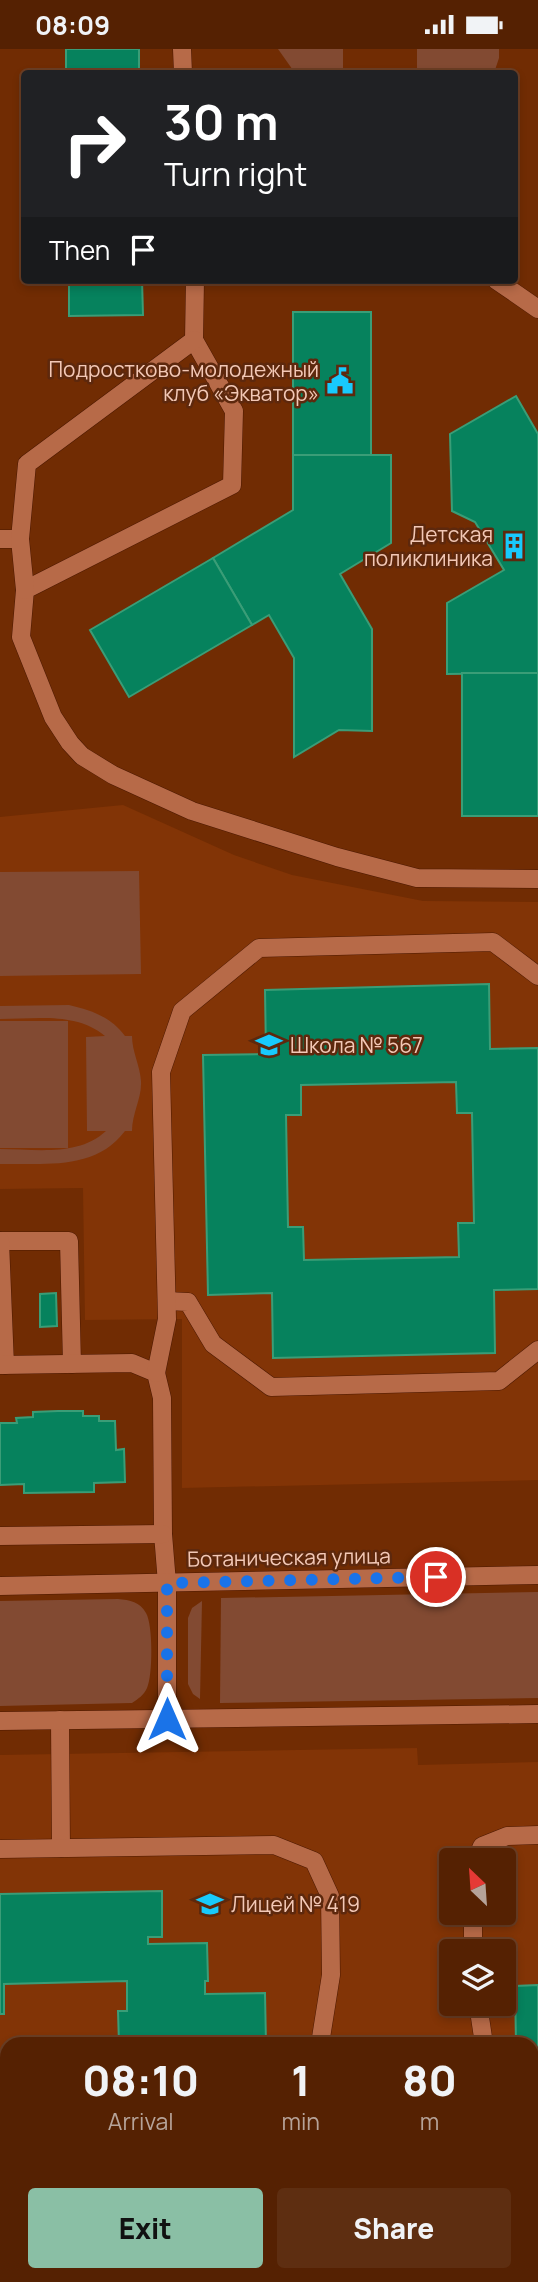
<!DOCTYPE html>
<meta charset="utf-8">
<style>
:root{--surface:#552102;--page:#5e2e11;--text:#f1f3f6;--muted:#b6a399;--line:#6b3e24;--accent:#8abfa5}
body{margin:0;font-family:Manrope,sans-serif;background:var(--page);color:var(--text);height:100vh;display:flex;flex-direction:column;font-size:26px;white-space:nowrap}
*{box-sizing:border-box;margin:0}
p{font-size:23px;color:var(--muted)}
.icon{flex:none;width:38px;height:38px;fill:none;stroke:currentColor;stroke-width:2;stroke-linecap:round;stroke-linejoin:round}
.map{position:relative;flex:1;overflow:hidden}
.panel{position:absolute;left:0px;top:1988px;width:539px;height:245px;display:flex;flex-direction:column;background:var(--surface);border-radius:21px 21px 0 0;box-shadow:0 4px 10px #0003,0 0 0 2px var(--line)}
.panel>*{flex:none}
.guide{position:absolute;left:21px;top:21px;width:497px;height:214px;border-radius:7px;box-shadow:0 4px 10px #0003,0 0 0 2px var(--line);background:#202124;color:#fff;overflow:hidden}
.needle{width:46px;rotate:335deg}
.tools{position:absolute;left:439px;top:1799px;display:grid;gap:14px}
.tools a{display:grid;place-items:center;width:77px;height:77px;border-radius:7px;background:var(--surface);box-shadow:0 4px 10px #0003,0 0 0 2px var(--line);font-size:35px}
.pin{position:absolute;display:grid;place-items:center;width:60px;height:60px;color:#fff;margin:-30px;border:4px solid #fff;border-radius:50%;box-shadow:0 2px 7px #0007}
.me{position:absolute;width:77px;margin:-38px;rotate:0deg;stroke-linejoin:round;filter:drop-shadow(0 0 5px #0008)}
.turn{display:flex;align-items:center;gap:24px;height:147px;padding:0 28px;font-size:32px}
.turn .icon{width:91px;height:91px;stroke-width:2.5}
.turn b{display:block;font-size:49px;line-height:60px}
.then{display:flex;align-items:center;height:66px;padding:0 28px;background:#0003;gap:14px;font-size:26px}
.eta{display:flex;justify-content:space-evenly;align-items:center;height:119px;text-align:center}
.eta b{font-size:42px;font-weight:800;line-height:49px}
.button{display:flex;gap:14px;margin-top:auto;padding:14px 28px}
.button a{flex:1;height:80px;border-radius:7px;background:var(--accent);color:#111;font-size:28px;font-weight:800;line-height:80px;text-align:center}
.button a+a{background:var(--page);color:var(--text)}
.status{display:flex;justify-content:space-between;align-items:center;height:49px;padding:0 35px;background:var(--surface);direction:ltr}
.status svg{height:19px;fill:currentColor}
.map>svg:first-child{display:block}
.built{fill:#823406;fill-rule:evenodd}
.green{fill:#824a32}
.building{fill:#06825d;stroke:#3a9d77;stroke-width:2;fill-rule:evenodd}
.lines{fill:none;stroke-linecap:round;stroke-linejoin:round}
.minor-casing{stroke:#4c1800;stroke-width:19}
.minor{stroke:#b76a48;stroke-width:18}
.route{stroke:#1a73e8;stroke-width:12;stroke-dasharray:0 21.6}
.labels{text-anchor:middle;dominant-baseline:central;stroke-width:5;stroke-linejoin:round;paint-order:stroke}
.poi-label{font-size:21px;fill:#f3c8b6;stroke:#5d280d;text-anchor:end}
.street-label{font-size:21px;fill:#f3c8b6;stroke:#5d280d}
</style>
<div class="status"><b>08:09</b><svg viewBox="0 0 49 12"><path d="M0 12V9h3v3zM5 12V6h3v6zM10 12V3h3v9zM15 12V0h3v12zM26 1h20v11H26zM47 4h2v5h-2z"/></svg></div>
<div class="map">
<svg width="538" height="2233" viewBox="0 0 538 2233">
<rect width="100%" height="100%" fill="#712c03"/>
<g class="built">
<polygon points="123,756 234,806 292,826 423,852 538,853 538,1431 182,1439 182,1270 85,1271 83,1139 0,1140 0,768"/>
<path d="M417 1699 418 1716 538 1713V2233H0V1706ZM452 1811H504V1864H452ZM452 1902H504V1955H452ZM7 1995H532V2226H7Z"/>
</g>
<g class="green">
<polygon points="278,0 343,0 343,21 338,24 295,24"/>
<polygon points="417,0 499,0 499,9 494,24 417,24"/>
<polygon points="139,822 141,925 0,927 0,823"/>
<path d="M69 956C91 961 111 968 125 987H132C132 1003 140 1016 141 1032 142 1049 132 1064 132 1082H125C95 1122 45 1114 0 1115V1100C35 1100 78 1108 106 1082H87L86 988 105 987C76 963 36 970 0 970V957Z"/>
<rect x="0" y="972" width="68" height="127"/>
<polygon points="538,1543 538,1649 220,1654 221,1549"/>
<path d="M118 1550C130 1551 140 1553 146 1564 153 1575 153 1627 147 1639 144 1646 138 1650 132 1654L0 1657V1552Z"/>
<polygon points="202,1552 200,1650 193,1645 188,1635 188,1569 192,1559"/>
<polygon points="373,2226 473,2226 474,2233 373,2233"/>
</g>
<g class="building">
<rect x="66" y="0" width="73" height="24"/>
<polygon points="69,231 142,231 143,266 69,267"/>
<rect x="293" y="263" width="78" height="143"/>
<polygon points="516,347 538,385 538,624 447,625 447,554 504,521 475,473 452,462 450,385"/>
<polygon points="293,406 391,406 391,494 340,525 372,580 372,682 339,681 294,708 294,609 269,566 252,576 213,509 293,461"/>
<polygon points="213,509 252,576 129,648 90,581"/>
<rect x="462" y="624" width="76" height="143"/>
<path d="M489 935 490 1000 538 999V1240L494 1241 495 1304 273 1309 272 1244 208 1246 203 1006 266 1005 265 941ZM456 1033 457 1064H472L474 1174H458L459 1208 304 1211 303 1178H288L286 1066H301V1036Z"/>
<polygon points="56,1244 57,1277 40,1278 40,1245"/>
<polygon points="58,1362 83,1362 83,1367 99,1367 99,1372 115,1372 116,1401 124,1400 125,1433 94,1434 94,1443 24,1444 24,1435 0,1436 0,1374 17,1374 16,1369 33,1368 33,1363"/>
<polygon points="162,1842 162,1888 148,1888 148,1895 207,1894 208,1932 205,1932 205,1945 265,1944 266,1995 119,1995 118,1962 127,1962 127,1932 4,1935 4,1965 0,1965 0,1845"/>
<polygon points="538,1936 538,2068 532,2068 532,1995 516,1995 515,1937"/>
<polygon points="0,2059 6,2059 7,2173 0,2173"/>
</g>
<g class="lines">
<g class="minor-casing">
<g id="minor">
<polyline points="182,0 183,24"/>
<polyline points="195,231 194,291 234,362 232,436 25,541 21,588 53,668 70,694 82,707 113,726 192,762 337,808 417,829 538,830"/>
<polyline points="496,231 538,260"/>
<polyline points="0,490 20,490"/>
<polyline points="25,541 20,490 27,415 194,291"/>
<polyline points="0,1192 69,1192 72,1315"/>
<polyline points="0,1192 5,1316"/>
<polyline points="167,1252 188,1253 213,1295 271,1338 499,1332 538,1301"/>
<polyline points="0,1316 132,1314 156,1324 162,1349 163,1485 167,1534 167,1670"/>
<polyline points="156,1324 167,1270 161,1023 182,962 259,899 493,893 538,927"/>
<polyline points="0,1487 163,1485"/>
<polyline points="0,1537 538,1526"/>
<polyline points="60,1671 61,1799"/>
<polyline points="0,1672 538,1665"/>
<polyline points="0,1800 274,1796 314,1812 330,1847 331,1926 320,1995"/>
<polyline points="476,1811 482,1797 507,1787 538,1786"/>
<polyline points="473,1864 473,1902"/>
<polyline points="478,1955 484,1995"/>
<polyline points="532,2207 538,2207"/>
</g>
</g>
<use href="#minor" class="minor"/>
</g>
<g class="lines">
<polyline class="route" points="167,1670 167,1534 436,1528"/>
</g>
<defs>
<g id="civic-bare" transform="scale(2.1)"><path d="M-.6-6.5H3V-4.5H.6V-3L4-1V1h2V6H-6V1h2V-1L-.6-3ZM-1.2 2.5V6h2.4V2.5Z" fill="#18cafc" stroke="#5d280d" stroke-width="2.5" paint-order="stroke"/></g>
<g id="building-bare" transform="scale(2.1)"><path d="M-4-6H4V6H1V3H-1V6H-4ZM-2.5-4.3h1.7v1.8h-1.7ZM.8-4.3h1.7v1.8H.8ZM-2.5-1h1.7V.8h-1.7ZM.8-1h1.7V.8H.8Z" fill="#18cafc" stroke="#5d280d" stroke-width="2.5" paint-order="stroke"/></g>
<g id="school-bare" transform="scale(2.1)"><path d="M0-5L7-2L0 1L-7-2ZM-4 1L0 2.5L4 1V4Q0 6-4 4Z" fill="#18cafc" stroke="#5d280d" stroke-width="2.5" paint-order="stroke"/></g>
</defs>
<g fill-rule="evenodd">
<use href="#civic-bare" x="340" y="332"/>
<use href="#building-bare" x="514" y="497"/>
<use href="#school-bare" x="269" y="996"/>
<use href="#school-bare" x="210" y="1855"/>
</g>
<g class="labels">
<g class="poi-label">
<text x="319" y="320">Подростково-молодежный<tspan x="319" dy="24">клуб «Экватор»</tspan></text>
<text x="493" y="485">Детская<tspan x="493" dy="24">поликлиника</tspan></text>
<text x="290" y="996" text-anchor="start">Школа № 567</text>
<text x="231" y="1855" text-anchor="start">Лицей № 419</text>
</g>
<g class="street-label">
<text transform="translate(289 1508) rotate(-1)">Ботаническая улица</text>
</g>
</g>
</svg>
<div class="tools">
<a><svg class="needle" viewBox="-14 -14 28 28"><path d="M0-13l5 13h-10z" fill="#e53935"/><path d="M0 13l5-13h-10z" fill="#b6a399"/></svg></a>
<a><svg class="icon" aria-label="layers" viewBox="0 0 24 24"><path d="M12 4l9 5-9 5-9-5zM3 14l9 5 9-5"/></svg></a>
</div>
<div class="pin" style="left:436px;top:1528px;background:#d93025"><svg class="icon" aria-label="arrive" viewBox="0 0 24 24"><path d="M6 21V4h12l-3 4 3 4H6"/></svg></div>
<svg class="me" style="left:167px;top:1670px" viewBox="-20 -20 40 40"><path d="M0-17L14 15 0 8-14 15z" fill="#1a73e8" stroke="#fff" stroke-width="4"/></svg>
<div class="guide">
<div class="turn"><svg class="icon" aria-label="right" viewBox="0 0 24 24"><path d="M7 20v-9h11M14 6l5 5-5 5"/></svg><div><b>30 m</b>Turn right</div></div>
<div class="then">Then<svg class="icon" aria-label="arrive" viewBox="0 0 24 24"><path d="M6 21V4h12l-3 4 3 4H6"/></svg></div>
</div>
<section class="panel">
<div class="eta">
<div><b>08:10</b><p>Arrival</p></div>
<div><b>1</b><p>min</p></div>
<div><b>80</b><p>m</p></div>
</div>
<div class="button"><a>Exit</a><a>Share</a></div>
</section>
</div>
